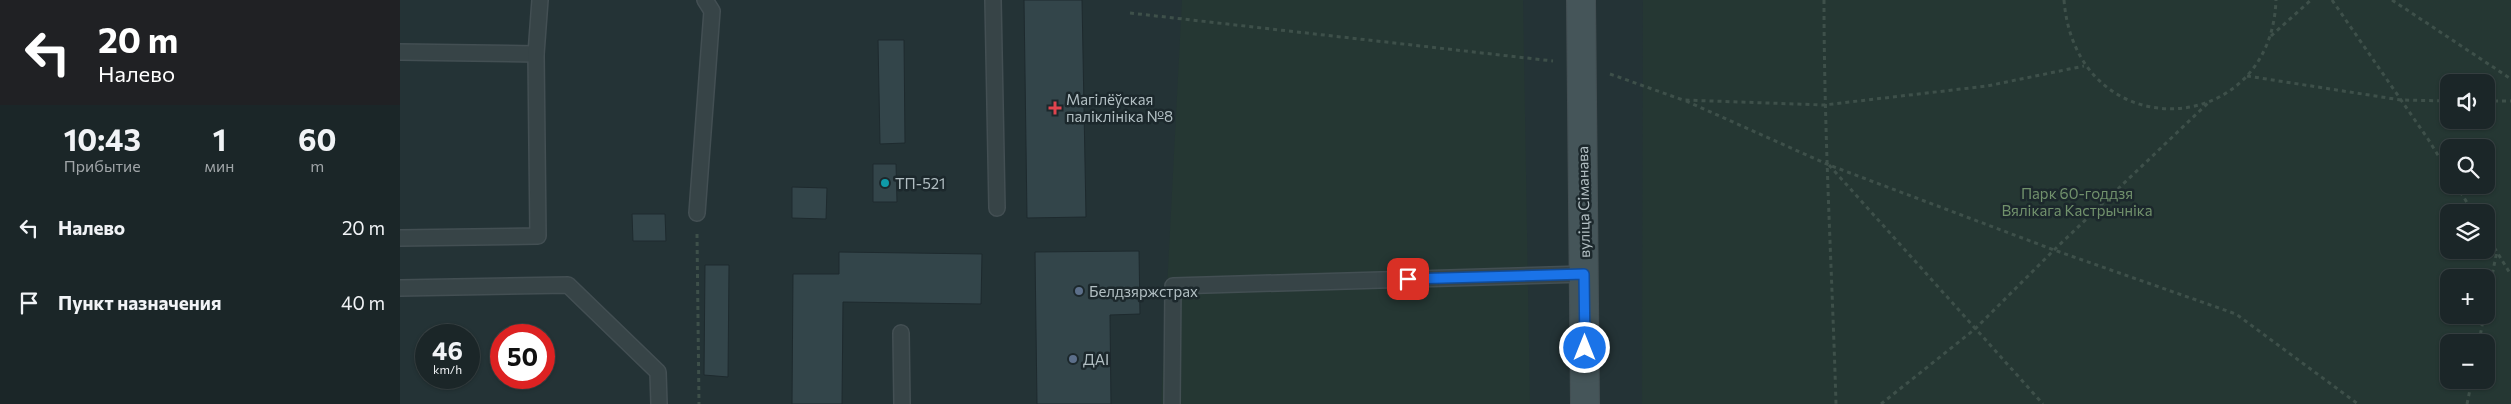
<!DOCTYPE html>
<html lang="ru">
<meta charset="utf-8">
<style>
:root{--surface:#1b2628;--page:#283234;--text:#f1f3f6;--muted:#a0a5a8;--line:#394345}
body{margin:0;font-family:Commissioner,sans-serif;background:var(--page);color:var(--text);height:100vh;display:flex;flex-direction:column;font-size:19px;white-space:nowrap}
*{box-sizing:border-box;margin:0}
p{font-size:16px;color:var(--muted)}
.icon{flex:none;width:28px;height:28px;fill:none;stroke:currentColor;stroke-width:2;stroke-linecap:round;stroke-linejoin:round}
.map{position:relative;flex:1;overflow:hidden}
.sheet{display:flex;flex-direction:column;background:var(--surface);width:400px}
.sheet>*{flex:none}
.banner{background:#202124;color:#fff;overflow:hidden}
.buttons{position:absolute;left:2040px;top:74px;display:grid;gap:10px}
.buttons a{display:grid;place-items:center;width:55px;height:55px;border-radius:10px;background:var(--surface);box-shadow:0 1px 4px #0004,0 0 0 1px var(--line);font-size:25px}
.speed{position:absolute;left:15px;top:324px;display:flex;gap:10px;font-size:25px;font-weight:700;text-align:center}
.speed>*{display:grid;place-content:center;width:65px;height:65px;border-radius:50%;background:var(--surface);box-shadow:0 1px 4px #0004,0 0 0 1px var(--line);line-height:1}
.speed small{font-size:12px;font-weight:400}
.speed .limit{border:8px solid #d22;background:#fff;color:#111}
.pin{position:absolute;display:grid;place-items:center;width:42px;height:42px;color:#fff;margin:-21px;border-radius:10px;box-shadow:0 2px 8px #0006}
.me{position:absolute;width:55px;margin:-28px;rotate:0deg;stroke-linejoin:round;filter:drop-shadow(0 0 4px #0008)}
.turn{display:flex;align-items:center;gap:18px;height:105px;padding:0 15px;font-size:22px}
.turn .icon{width:65px;height:65px;stroke-width:2.5}
.turn b{display:block;font-size:35px;line-height:42px}
.eta{display:flex;justify-content:space-evenly;align-items:center;height:85px;text-align:center}
.eta b{font-size:30px;font-weight:700;line-height:35px}
ul{padding:0;list-style:none}
li{display:flex;align-items:center;gap:15px;height:75px;padding:0 15px}
li div{flex:1}
li b{display:block;font-size:19px}
li em{font-style:normal}
main{display:flex;flex:1;min-height:0}
.map>svg:first-child{display:block}
.green{fill:#253733;fill-rule:evenodd}
.building{fill:#33454a;stroke:#1e2a2e}
.lines{fill:none;stroke-linecap:round;stroke-linejoin:round}
.service-casing{stroke:#434f53;stroke-width:18}
.secondary-casing{stroke:#434f53;stroke-width:30}
.path{stroke:#3e504a;stroke-width:3;stroke-dasharray:4 4;stroke-linecap:butt}
.service{stroke:#374447;stroke-width:15}
.secondary{stroke:#455559;stroke-width:28}
.route-casing{stroke:#114b97;stroke-width:12}
.route{stroke:#1a73e8;stroke-width:9}
.health-dot{fill:#e0444e;stroke:#1c282c;stroke-width:2}
.culture-dot{fill:#0f9aa8;stroke:#1c282c;stroke-width:2}
.service-dot{fill:#5c6f8a;stroke:#1c282c;stroke-width:2}
.labels{text-anchor:middle;dominant-baseline:central;stroke-width:5;stroke-linejoin:round;paint-order:stroke}
.poi-label{font-size:15px;fill:#b2bfc3;stroke:#1c282c;text-anchor:start}
.park-label{font-size:15px;fill:#71916c;stroke:#1c282c}
.street-label{font-size:15px;fill:#b2bfc3;stroke:#1c282c}
</style>
<main>
<section class="sheet">
<div class="banner">
<div class="turn"><svg class="icon" aria-label="left" viewBox="0 0 24 24"><path d="M17 20v-9H6M10 6l-5 5 5 5"/></svg><div><b>20 m</b>Налево</div></div>
</div>
<div class="eta">
<div><b>10:43</b><p>Прибытие</p></div>
<div><b>1</b><p>мин</p></div>
<div><b>60</b><p>m</p></div>
</div>
<ul>
<li><svg class="icon" aria-label="left" viewBox="0 0 24 24"><path d="M17 20v-9H6M10 6l-5 5 5 5"/></svg><div><b>Налево</b></div><em>20 m</em></li>
<li><svg class="icon" aria-label="arrive" viewBox="0 0 24 24"><path d="M6 21V4h12l-3 4 3 4H6"/></svg><div><b>Пункт назначения</b></div><em>40 m</em></li>
</ul>
</section>
<div class="map">
<svg width="2111" height="404" viewBox="0 0 2111 404">
<rect width="100%" height="100%" fill="#243336"/>
<g class="green">
<polygon points="782,0 1123,0 1130,404 761,404"/>
<path d="M1243 0H2111V404H1242ZM2049 82H2086V120H2049ZM2049 148H2086V185H2049ZM2049 212H2086V250H2049ZM2049 278H2086V315H2049ZM2049 342H2086V380H2049Z"/>
</g>
<g class="building">
<polygon points="624,0 682,0 686,217 627,218"/>
<polygon points="478,40 504,40 505,143 480,144"/>
<polygon points="473,164 496,164 497,202 473,202"/>
<polygon points="392,187 427,188 426,219 392,218"/>
<polygon points="232,214 265,214 266,241 233,241"/>
<polygon points="739,251 740,314 710,315 711,404 637,404 635,252"/>
<polygon points="439,252 582,254 581,304 443,302 442,404 392,404 393,274 439,274"/>
<polygon points="305,265 329,265 328,377 304,375"/>
</g>
<g class="lines">
<g class="service-casing">
<g id="service">
<polyline points="593,0 597,208"/>
<polyline points="0,52 136,54"/>
<polyline points="297,213 312,11 305,0"/>
<polyline points="0,238 138,236 136,54 140,0"/>
<polyline points="0,288 168,285 258,372 259,404"/>
<polyline points="501,333 502,404"/>
<polyline points="772,404 773,286 1184,274"/>
</g>
</g>
<g class="secondary-casing">
<polyline id="secondary" points="1181,0 1185,404"/>
</g>
<g class="path">
<path d="M1424 0C1424 135 1432 269 1436 404"/>
<path d="M1664 0C1676 149 1871 141 1876 0"/>
<polyline points="1932,0 2028,139 2049,173"/>
<polyline points="1992,0 2111,79"/>
<polyline points="730,13 1153,61"/>
<polyline points="1871,36 1911,0"/>
<polyline points="1210,74 1283,100 1424,105 1587,86 1684,66"/>
<polyline points="1847,76 2001,100 2049,101"/>
<polyline points="1286,101 1429,165 1654,250 1836,314 1958,404"/>
<polyline points="2086,101 2111,101"/>
<polyline points="1429,165 1643,404"/>
<polyline points="2056,185 2073,212"/>
<polyline points="297,234 299,404"/>
<polyline points="2086,234 2111,275"/>
<polyline points="2086,305 2097,251"/>
<polyline points="2079,342 2084,315"/>
<polyline points="1481,404 1575,329 1654,250 1809,102"/>
<polyline points="2067,404 2072,380"/>
</g>
<use href="#service" class="service"/>
<use href="#secondary" class="secondary"/>
</g>
<g class="lines">
<g class="route-casing">
<polyline id="route" points="1008,279 1184,274 1185,348"/>
</g>
<use href="#route" class="route"/>
</g>
<path class="health-dot" d="M652.5 100.5h5v5h5v5h-5v5h-5v-5h-5v-5h5z"/>
<circle class="culture-dot" cx="485" cy="183" r="5"/>
<g class="service-dot">
<circle cx="679" cy="291" r="5"/>
<circle cx="673" cy="359" r="5"/>
</g>
<g class="labels">
<g class="poi-label">
<text x="666" y="99">Магілёўская<tspan x="666" dy="17">паліклініка №8</tspan></text>
<text x="495" y="183">ТП-521</text>
<text x="689" y="291">Белдзяржстрах</text>
<text x="683" y="359">ДАІ</text>
</g>
<g class="park-label">
<text x="1677" y="193">Парк 60-годдзя<tspan x="1677" dy="17">Вялікага Кастрычніка</tspan></text>
</g>
<g class="street-label">
<text transform="translate(1183 202) rotate(-91)">вуліца Сіманава</text>
</g>
</g>
</svg>
<div class="buttons">
<a><svg class="icon" aria-label="sound" viewBox="0 0 24 24"><path d="M4 9h4l5-4v14l-5-4H4zM17 9q2 3 0 6"/></svg></a>
<a><svg class="icon" aria-label="search" viewBox="0 0 24 24"><circle cx="10" cy="10" r="6"/><path d="M15 15l6 6"/></svg></a>
<a><svg class="icon" aria-label="layers" viewBox="0 0 24 24"><path d="M12 4l9 5-9 5-9-5zM3 14l9 5 9-5"/></svg></a>
<a>+</a>
<a>−</a>
</div>
<div class="speed"><div>46<small>km/h</small></div><div class="limit">50</div></div>
<div class="pin" style="left:1008px;top:279px;background:#d93025"><svg class="icon" aria-label="arrive" viewBox="0 0 24 24"><path d="M6 21V4h12l-3 4 3 4H6"/></svg></div>
<svg class="me" style="left:1185px;top:348px" viewBox="-20 -20 40 40"><circle r="17" fill="#1a73e8" stroke="#fff" stroke-width="3"/><path d="M0-11L8 9 0 5-8 9z" fill="#fff"/></svg>
</div>
</main>
